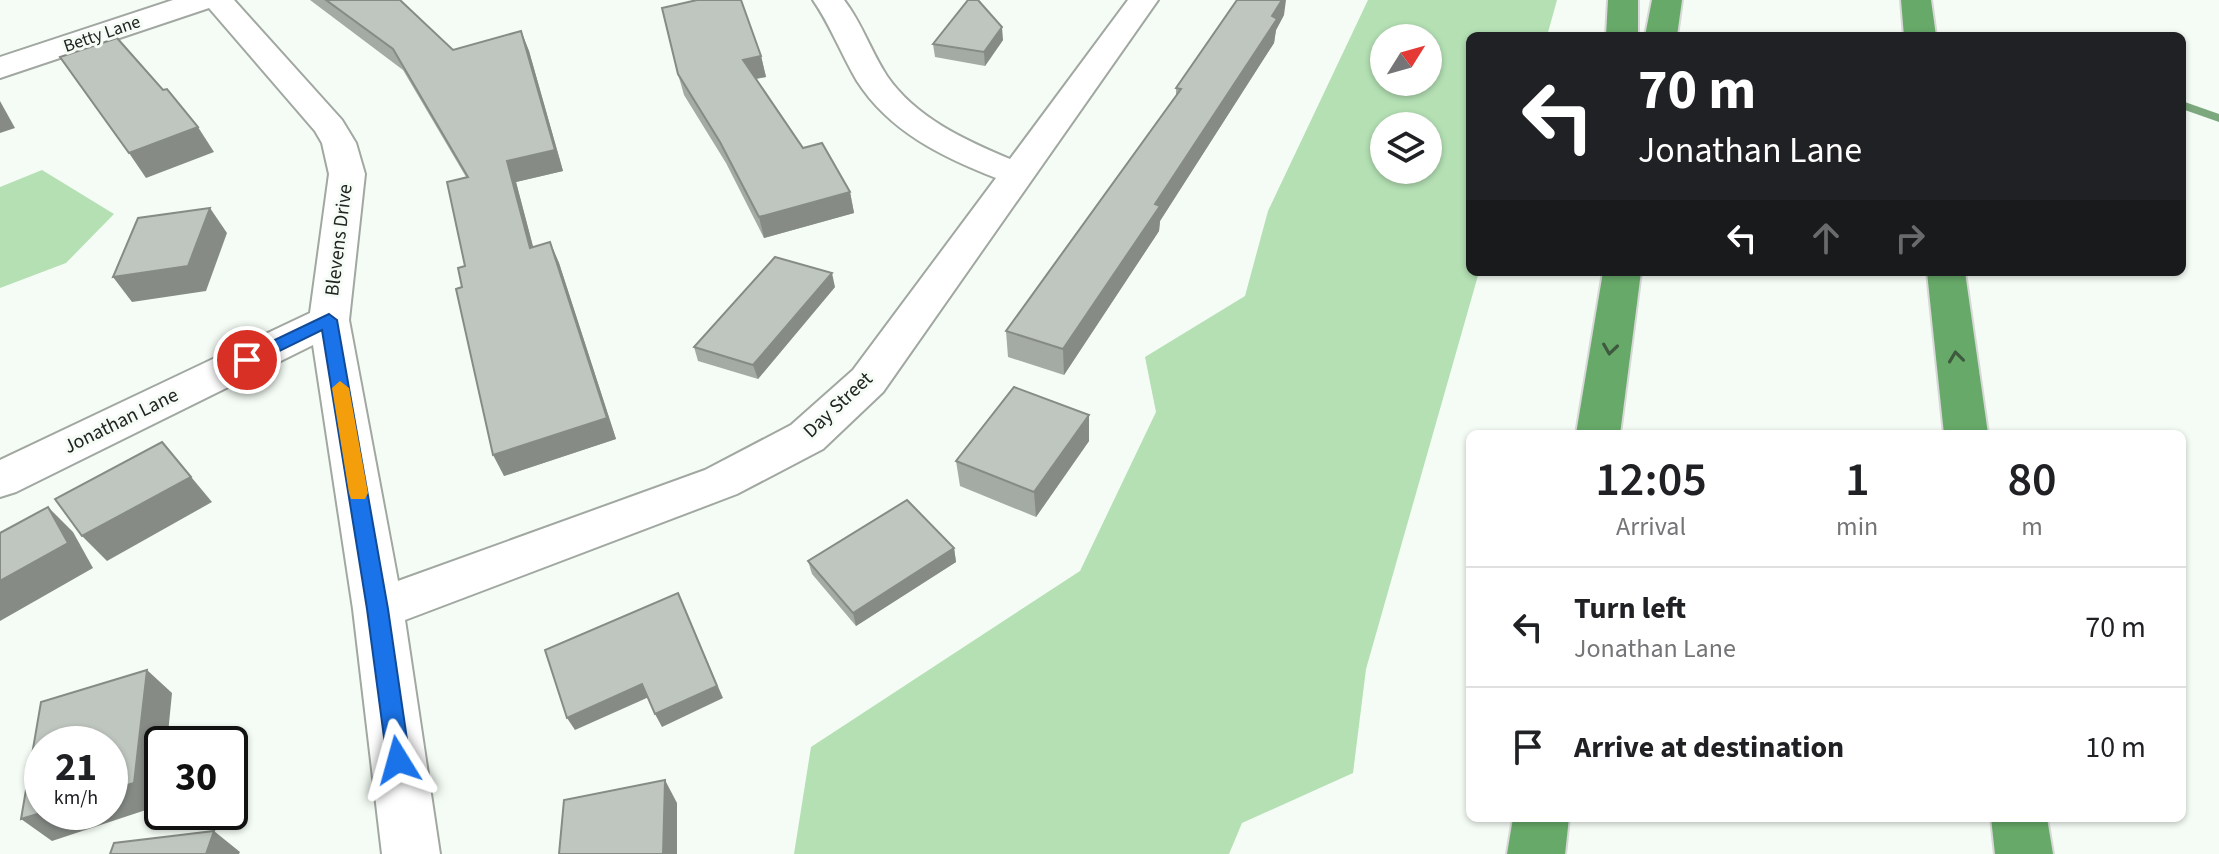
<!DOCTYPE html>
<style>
:root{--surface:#fff;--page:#f2f2f2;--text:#202124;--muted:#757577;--line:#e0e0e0}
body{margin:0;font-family:"Source Sans 3",sans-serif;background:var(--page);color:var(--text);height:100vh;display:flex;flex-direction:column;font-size:30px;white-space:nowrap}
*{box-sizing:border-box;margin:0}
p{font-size:26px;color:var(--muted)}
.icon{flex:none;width:44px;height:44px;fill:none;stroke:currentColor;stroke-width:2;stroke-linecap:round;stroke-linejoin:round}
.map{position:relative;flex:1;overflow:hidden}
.drawer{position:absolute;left:1466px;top:430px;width:720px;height:392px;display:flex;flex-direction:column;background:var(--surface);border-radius:12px;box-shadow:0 2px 6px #0004}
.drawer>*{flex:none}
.guide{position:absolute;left:1466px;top:32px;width:720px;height:244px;border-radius:12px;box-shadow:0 2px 6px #0004;background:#202124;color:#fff;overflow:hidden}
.needle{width:52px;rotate:53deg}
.controls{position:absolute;left:1370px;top:24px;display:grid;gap:16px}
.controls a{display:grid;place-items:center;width:72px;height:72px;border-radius:50%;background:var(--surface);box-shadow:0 2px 6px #0004;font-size:40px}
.speed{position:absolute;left:24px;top:726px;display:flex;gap:16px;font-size:40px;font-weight:700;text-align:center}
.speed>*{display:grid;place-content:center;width:104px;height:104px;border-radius:50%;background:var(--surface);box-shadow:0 2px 6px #0004;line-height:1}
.speed small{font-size:20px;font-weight:400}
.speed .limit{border:4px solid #111;border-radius:12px;background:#fff;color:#111}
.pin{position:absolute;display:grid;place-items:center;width:68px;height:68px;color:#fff;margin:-34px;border:4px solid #fff;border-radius:50%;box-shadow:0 2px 8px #0007}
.me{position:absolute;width:88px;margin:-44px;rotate:352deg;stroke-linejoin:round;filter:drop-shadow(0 0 6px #0008)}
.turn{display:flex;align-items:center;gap:28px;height:168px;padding:0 40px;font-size:36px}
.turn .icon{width:104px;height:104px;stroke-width:2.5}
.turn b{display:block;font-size:56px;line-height:68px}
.lanes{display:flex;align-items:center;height:76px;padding:0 40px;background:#0003;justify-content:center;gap:40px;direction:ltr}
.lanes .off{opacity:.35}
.eta{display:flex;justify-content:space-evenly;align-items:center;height:136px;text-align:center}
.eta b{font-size:48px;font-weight:600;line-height:56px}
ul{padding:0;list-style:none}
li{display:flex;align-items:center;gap:24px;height:120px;padding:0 40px;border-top:2px solid var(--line)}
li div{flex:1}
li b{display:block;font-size:30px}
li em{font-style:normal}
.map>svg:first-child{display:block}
.green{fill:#b4e0b4;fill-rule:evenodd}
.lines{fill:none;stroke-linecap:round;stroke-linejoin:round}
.stream{fill:#7ba87c;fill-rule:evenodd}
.street-casing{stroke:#a1a7a1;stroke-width:4}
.highway-casing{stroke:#d7d8d7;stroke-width:4}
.street{fill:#fff;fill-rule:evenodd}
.highway{fill:#67a969;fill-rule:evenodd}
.wall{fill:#a4aaa4}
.shaded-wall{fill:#868b86}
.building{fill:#bfc6bf;stroke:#868b86;stroke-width:2}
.oneway{stroke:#3e593e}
.route{fill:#1a73e8;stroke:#114b97;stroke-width:2}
.slow{fill:#f59e0b}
.labels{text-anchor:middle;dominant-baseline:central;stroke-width:6;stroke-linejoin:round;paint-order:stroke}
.far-street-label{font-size:18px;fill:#222422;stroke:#f5fcf5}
.street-label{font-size:20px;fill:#222422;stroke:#f5fcf5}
</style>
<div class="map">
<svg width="2219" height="854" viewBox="0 0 2219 854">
<rect width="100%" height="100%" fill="#f5fcf5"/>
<g class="green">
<path d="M1368 0H1557L1547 36H1470V272H1479L1366 669 1353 773 1242 823 1229 854H794L811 747 1080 571 1156 412 1145 357 1245 296 1268 211ZM1384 38H1428V82H1384ZM1384 126H1428V170H1384Z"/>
<polygon points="42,170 114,214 66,263 0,288 0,187"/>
</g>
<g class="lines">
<polygon class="stream" points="2182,101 2219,114 2219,122 2182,109"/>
<g class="street-casing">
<path id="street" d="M173 0H234L342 120 356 143 365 174 349 320 398 581 705 470 791 425 853 370 996 178C942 157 889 131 857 81 841 54 831 26 813 0H844C862 23 871 52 887 76 916 118 965 140 1010 159L1128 0H1158L883 392 823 449 737 494 405 620 440 854H382L353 609 313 345 16 492 0 497V460L310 313 329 174 322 143 315 131 209 8 0 78V57Z"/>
</g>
<g class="highway-casing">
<g id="highway">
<polygon points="1608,0 1638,0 1638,36 1606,36"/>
<polygon points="1652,0 1682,0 1677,36 1645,36"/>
<polygon points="1901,0 1931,0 1936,36 1904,36"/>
<polygon points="1603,272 1641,272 1620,434 1576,434"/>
<polygon points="1927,272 1965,272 1988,434 1944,434"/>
<polygon points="1513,818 1569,818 1565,854 1507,854"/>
<polygon points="1991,818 2047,818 2053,854 1995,854"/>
</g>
</g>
<use href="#street" class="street"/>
<use href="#highway" class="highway"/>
</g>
<g class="wall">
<polygon points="310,0 400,0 453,50 521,31 529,51 563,171 516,182 533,247 550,242 559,263 616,439 504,476 462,287 465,266 466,177 403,70"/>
<polygon points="1284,15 1276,30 1274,43 1160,221 1159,231 1064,375 1008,357 1006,331 1176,96 1176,88"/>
<polygon points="1003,40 985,66 935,57 933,44"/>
<polygon points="761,56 766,77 756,79 803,148 850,192 854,213 764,238 726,163 684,95 678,74"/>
<polygon points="835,287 758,379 698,361 694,347"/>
<polygon points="1089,441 1036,517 960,486 956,461"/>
<polygon points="954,548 956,562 856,626 812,574 808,561"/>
</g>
<g class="shaded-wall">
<polygon points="1282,0 1286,0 1284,15 1276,30 1274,43 1160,221 1159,231 1064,375 1063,349 1155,204"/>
<polygon points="1002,27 1003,40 985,66 984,52"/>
<polygon points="521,31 529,51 563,171 516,182 539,269 530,248 507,161"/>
<polygon points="761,56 766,77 748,80 743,60"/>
<polygon points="0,101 15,128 0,133"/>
<polygon points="198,127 214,152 146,178 129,153"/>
<polygon points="850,192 854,213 764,238 759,217"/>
<polygon points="210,208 227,233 206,291 132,302 113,277"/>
<polygon points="550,242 559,263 616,439 504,476 493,455"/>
<polygon points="832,273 835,287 758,379 753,365"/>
<polygon points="1089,415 1089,441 1036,517 1034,492"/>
<polygon points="162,442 212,502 107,561 82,536"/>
<polygon points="48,507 73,532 93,568 0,621 0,581"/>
<polygon points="954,548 956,562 856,626 853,613"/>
<polygon points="678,593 723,698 662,727 655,714"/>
<polygon points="147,670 172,693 167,744 162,744 161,805 52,841 21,819 44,812 110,812 110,790"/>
<polygon points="642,684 649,697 575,730 567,718"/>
<polygon points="665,780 677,803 677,854 663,854"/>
<polygon points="214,831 240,852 239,854 206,854"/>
</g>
<g class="building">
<polygon points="326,0 400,0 453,50 521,31 555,150 507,161 530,248 550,242 607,418 493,455 456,289 462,287 458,268 465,266 447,182 468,177 393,49"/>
<polygon points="697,0 741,0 761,56 743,60 803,148 822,143 850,192 759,217 720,142 678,74 662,8"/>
<polygon points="968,0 978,0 1002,27 984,52 933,44"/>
<polygon points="1237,0 1282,0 1272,16 1277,19 1155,204 1160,206 1063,349 1006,331 1181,89 1176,88"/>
<polygon points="117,38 163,90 167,89 198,127 129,153 60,57"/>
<polygon points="210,208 188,266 113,277 138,218"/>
<polygon points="775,257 832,273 753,365 694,347"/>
<polygon points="1014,387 1089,415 1034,492 956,461"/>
<polygon points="162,442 191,477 82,536 55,499"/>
<polygon points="907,500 954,548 853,613 808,561"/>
<polygon points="48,507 68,543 0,581 0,533"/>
<polygon points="678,593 717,686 655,714 642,684 567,718 545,650"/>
<polygon points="147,670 134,783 110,790 110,744 42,744 42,812 44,812 21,819 41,702"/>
<polygon points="665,780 663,854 559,854 564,800"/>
<polygon points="214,831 206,854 110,854 114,843"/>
</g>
<defs><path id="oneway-chevron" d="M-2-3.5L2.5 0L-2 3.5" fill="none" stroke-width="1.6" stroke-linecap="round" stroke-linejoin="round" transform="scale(2)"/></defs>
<g class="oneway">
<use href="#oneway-chevron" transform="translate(1610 349) rotate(98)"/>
<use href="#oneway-chevron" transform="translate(1956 357) rotate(-97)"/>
</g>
<polygon class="route" points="329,314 337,320 388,609 410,760 406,767 398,770 390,767 387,760 367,609 322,330 253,364 241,364 238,360 241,356"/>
<polygon class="slow" points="340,381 349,388 368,493 365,499 351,499 349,493 332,388"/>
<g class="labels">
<g class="far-street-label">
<text transform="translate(102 34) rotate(-19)">Betty Lane</text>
</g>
<g class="street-label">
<text transform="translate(339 240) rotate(-83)">Blevens Drive</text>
<text transform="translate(838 405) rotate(-43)">Day Street</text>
<text transform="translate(121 421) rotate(-26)">Jonathan Lane</text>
</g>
</g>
</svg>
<div class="controls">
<a><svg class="needle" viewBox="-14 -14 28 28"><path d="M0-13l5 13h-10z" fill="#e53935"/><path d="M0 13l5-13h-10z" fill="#757577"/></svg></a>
<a><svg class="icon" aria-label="layers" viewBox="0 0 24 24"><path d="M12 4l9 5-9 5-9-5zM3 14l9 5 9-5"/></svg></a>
</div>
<div class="speed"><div>21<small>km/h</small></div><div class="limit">30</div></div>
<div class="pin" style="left:247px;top:360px;background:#d93025"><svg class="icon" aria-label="arrive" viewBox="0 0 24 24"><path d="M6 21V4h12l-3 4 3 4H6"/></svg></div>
<svg class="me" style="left:398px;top:760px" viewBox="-20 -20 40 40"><path d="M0-17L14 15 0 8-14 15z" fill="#1a73e8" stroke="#fff" stroke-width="4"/></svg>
<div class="guide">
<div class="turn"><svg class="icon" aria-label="left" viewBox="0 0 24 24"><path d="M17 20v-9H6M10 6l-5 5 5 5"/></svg><div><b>70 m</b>Jonathan Lane</div></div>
<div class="lanes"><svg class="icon" aria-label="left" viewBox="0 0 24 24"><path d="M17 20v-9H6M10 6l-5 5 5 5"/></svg><svg class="icon off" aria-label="ahead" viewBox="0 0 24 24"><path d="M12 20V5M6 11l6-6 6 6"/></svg><svg class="icon off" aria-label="right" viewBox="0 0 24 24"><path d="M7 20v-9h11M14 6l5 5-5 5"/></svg></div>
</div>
<section class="drawer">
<div class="eta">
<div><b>12:05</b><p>Arrival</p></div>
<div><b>1</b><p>min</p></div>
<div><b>80</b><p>m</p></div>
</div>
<ul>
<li><svg class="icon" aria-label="left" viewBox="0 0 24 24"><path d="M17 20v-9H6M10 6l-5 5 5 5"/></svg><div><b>Turn left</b><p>Jonathan Lane</p></div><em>70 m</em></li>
<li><svg class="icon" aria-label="arrive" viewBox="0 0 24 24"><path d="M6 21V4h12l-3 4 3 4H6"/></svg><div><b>Arrive at destination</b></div><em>10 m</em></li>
</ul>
</section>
</div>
